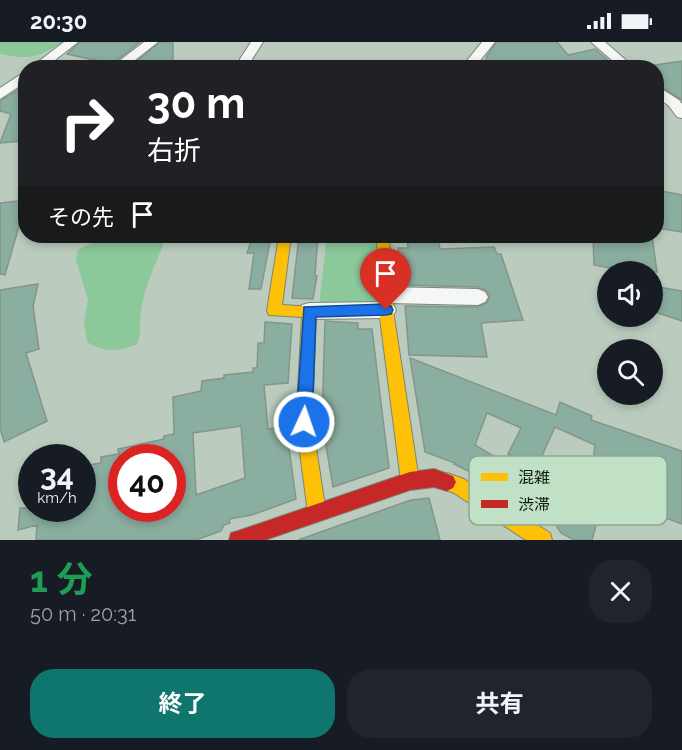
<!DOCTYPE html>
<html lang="ja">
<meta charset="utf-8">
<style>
:root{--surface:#171b24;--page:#20242c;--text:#f1f3f6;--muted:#9ea1a6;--accent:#0f766e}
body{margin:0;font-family:Raleway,"Noto Sans JP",sans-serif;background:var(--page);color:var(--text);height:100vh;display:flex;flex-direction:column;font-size:22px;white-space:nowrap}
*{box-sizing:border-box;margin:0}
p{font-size:20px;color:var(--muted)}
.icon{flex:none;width:33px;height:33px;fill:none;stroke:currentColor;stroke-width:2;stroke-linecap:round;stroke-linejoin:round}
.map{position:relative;height:498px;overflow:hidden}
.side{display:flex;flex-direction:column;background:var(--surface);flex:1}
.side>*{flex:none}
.hud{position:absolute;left:18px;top:18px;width:646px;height:183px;border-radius:24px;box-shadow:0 3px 9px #0003;background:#202124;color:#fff;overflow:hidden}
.buttons{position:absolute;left:597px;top:219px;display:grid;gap:12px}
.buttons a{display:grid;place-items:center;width:66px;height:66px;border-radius:50%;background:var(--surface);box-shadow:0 3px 9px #0003;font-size:30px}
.speed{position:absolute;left:18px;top:402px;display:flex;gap:12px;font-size:30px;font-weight:700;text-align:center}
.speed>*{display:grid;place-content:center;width:78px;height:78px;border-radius:50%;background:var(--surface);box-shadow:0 3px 9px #0003;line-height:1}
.speed small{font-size:15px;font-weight:400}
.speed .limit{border:9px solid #d22;background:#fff;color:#111}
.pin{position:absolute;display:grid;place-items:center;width:51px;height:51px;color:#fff;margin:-62px -26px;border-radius:50% 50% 50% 0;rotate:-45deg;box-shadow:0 0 6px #0007}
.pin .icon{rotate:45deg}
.me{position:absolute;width:66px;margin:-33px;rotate:3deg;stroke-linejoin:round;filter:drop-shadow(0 0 4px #0008)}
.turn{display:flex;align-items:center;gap:21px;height:126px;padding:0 30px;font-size:27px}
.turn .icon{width:78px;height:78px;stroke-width:2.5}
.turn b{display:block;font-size:42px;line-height:51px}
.then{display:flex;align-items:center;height:57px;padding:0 30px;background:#0003;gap:12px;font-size:22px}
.round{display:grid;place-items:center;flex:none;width:63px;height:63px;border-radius:24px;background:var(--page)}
.overview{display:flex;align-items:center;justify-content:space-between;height:102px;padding:0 30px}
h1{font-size:36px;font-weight:700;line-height:45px;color:#1e9e55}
.action{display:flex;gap:12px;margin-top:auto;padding:12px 30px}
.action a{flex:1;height:69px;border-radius:24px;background:var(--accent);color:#fff;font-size:24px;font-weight:700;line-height:69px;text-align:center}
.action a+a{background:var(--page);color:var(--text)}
.status{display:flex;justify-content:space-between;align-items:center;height:42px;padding:0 30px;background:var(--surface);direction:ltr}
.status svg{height:16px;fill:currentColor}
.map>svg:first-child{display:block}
.green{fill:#8bc89a}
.building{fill:#8aaea0;stroke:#85958b;stroke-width:1.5;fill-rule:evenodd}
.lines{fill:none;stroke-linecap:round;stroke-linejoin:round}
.street-casing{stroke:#78867b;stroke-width:2}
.slow-casing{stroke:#78867b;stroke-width:2}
.jam-casing{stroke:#78867b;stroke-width:2}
.street{fill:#f5f7f5;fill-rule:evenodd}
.slow{fill:#ffc107;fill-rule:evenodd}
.jam{fill:#c62828;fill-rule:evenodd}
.route{fill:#1a73e8;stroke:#114b97;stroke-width:1.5}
.key{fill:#c0e1c6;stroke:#8ba690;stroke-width:1.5}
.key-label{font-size:16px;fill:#0f1b12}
</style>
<div class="status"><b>20:30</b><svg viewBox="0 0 49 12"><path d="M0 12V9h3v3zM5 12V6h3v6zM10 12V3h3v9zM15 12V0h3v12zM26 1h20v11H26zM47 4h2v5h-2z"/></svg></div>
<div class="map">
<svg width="682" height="498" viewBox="0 0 682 498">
<rect width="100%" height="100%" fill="#bbccbe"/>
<g class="green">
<path d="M0 0H63C37 16 30 18 0 12Z"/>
<path d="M124 194H166C158 219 144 243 141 269 139 281 142 290 137 302 117 310 106 311 87 300L84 280 88 258 76 218 78 208 95 199Z"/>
<polygon points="327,194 379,194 381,263 319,264"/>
</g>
<g class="building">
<polygon points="80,0 140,0 112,22 67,12"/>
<polygon points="160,0 173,0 173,22 130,25"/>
<polygon points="497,0 557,0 568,13 595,7 617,26 484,26 487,14"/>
<polygon points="682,19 682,58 657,42 657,26 641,25"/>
<polygon points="26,43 26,87 22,99 0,101 11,72 0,69 0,59"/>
<polygon points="657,148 682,153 682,190 657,186"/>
<polygon points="26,158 26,177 21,177 5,233 0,232 0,161"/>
<polygon points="253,194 271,194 261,247 249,247 254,211 247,211"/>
<polygon points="299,194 318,194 315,234 317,234 313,257 292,256"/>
<polygon points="407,194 438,194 440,207 494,205 497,212 501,212 523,278 481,281 487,315 409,313 405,264 478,265 487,261 490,254 486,248 478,245 401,243 398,206 408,206"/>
<polygon points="593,194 652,194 657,230 629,230 594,223"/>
<polygon points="38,242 33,264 39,307 26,311 47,379 4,400 0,386 0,248"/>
<polygon points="652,244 682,249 682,279 652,269"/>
<polygon points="325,279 358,281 358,287 372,287 389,426 333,445 322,380"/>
<path d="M265 280 292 282 288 341 264 343 268 387 286 384 296 457 252 473 229 477 230 481 224 483 221 489 196 498H36L37 483 18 488 20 466H82V424L101 421V415L119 412 118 407 164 397V394L174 392 173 355 201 349 202 339 224 336V333L253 330V326H257L258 301H264ZM241 384 245 436 196 453 193 391ZM119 412V416H172V466H117Z"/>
<polygon points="410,316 556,373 560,360 592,374 591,378 682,409 682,482 644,468 643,478 602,462 592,498 574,498 561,491 556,483 568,446 575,448 591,434 595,403 555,385 536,427 508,412 521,386 487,371 475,403 512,425 502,446 454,422 455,421 425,410"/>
<polygon points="429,456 440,498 298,498 411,458"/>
</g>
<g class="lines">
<g class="street-casing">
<g id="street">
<polygon points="64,0 78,0 45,26 30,26"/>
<polygon points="144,0 158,0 125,26 110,26"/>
<polygon points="251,0 263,0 252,17 254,26 241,26 240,17"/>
<polygon points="482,0 495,0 474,26 461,26"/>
<polygon points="591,0 605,0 635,26 621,26"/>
<polygon points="335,21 344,23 345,26 329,25"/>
<polygon points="26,29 26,40 0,57 0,46"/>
<polygon points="657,44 679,58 682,62 682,76 677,75 669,64 657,55"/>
<polygon points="386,245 478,247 485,250 488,255 485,260 478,263 388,261 393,262 396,268 393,274 386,276 309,277 302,275 299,269 302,263 309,261 384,260 379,258 376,253 379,248"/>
</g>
</g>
<g class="slow-casing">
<g id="slow">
<polygon points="279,194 291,194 282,263 314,265 316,269 312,380 326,471 323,477 317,480 311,477 308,471 296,380 302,275 269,273 267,269"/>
<polygon points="377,194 389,194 393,268 419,439 416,445 410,448 404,445 401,439 379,268"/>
<polygon points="447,431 464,437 550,491 552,498 526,498 454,451 441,446 438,440 441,434"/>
</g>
</g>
<g class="jam-casing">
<polygon id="jam" points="434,427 453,434 456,440 453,446 447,449 434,445 410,448 265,498 229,498 231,491 238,489 410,430"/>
</g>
<use href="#street" class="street"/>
<use href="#slow" class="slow"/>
<use href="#jam" class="jam"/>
</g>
<polygon class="route" points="386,262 391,264 393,268 391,272 386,273 316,275 312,380 310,386 304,388 298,386 296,380 304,265"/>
<rect x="469" y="414" width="198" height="69" rx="9" class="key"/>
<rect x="481" y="431" width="27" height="8" fill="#ffc107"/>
<rect x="481" y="458" width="27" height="8" fill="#c62828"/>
<g class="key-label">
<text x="518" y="441">混雑</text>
<text x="518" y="468">渋滞</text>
</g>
</svg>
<div class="buttons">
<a><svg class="icon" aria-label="sound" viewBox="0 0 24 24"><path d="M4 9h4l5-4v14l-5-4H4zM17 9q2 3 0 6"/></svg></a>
<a><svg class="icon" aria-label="search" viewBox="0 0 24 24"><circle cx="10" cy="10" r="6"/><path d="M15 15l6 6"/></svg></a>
</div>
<div class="speed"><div>34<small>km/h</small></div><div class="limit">40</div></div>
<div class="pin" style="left:386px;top:268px;background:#d93025"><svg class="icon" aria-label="arrive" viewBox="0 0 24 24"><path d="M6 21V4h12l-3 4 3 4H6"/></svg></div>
<svg class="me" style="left:304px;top:380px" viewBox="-20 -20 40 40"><circle r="17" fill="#1a73e8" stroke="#fff" stroke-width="3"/><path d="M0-11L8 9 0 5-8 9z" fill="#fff"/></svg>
<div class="hud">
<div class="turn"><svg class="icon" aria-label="right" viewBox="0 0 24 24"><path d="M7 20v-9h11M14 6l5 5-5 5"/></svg><div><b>30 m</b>右折</div></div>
<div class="then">その先<svg class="icon" aria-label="arrive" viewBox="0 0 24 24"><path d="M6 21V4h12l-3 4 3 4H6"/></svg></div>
</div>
</div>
<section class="side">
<div class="overview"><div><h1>1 分</h1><p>50 m · 20:31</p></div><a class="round"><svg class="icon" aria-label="close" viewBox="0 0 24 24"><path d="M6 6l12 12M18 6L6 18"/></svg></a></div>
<div class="action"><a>終了</a><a>共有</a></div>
</section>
